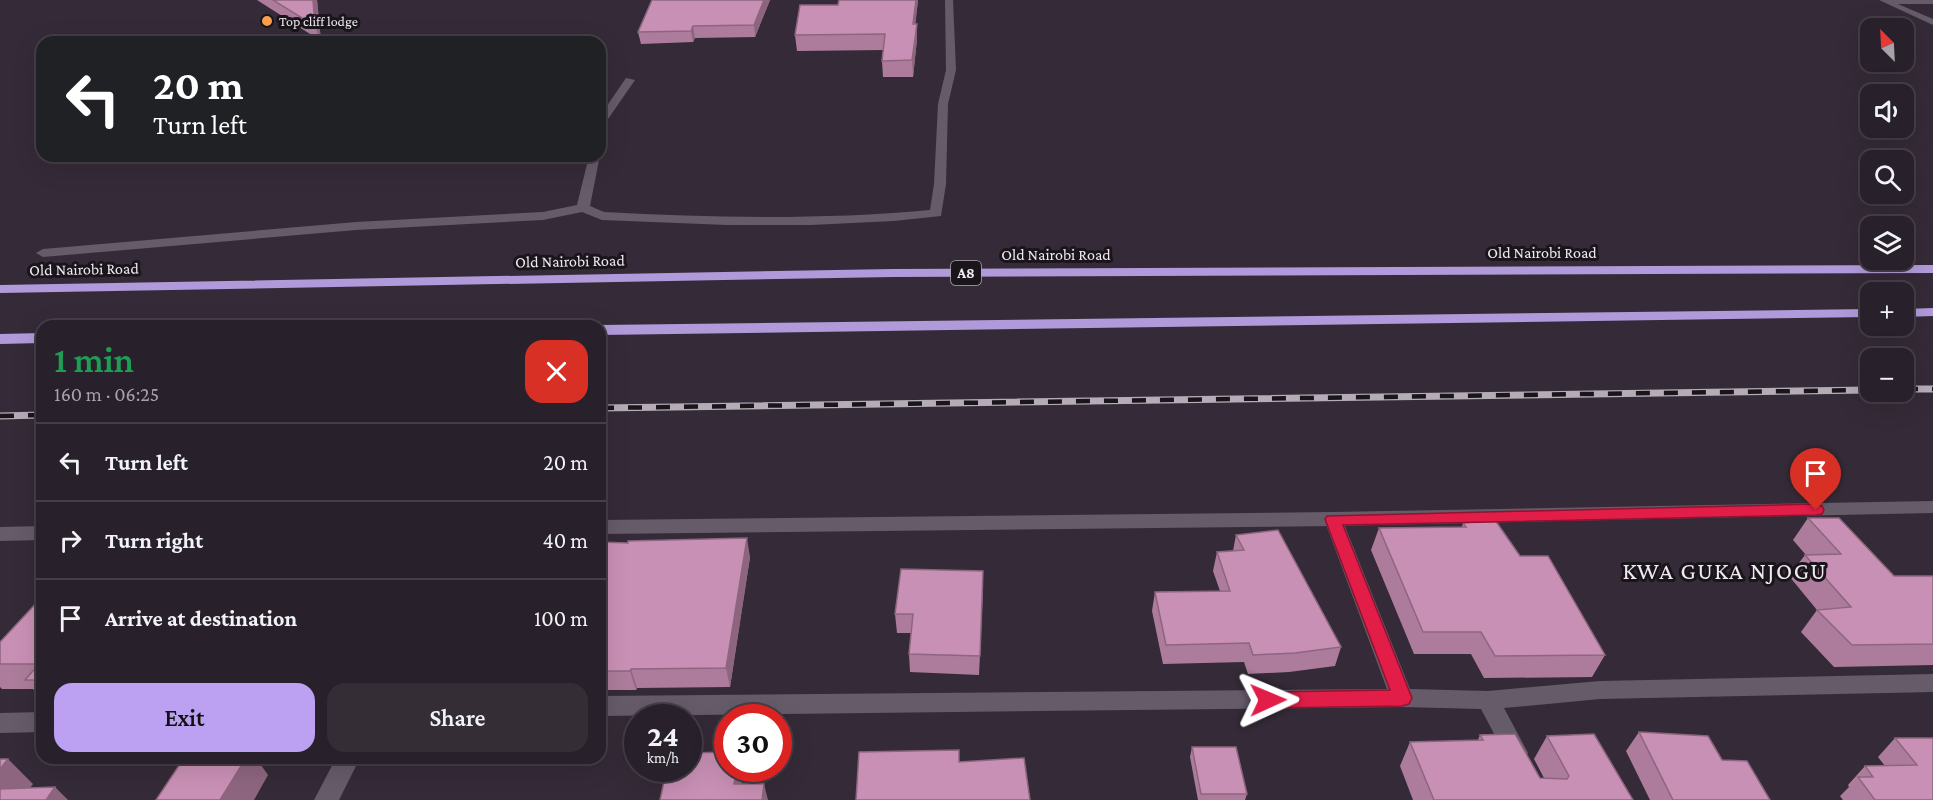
<!DOCTYPE html>
<meta charset="utf-8">
<style>
:root{--surface:#28202a;--page:#342d36;--text:#f1f3f6;--muted:#a5a3a8;--line:#443e47;--accent:#bca0f2}
body{margin:0;font-family:"Crimson Pro",serif;background:var(--page);color:var(--text);height:100vh;display:flex;flex-direction:column;font-size:22px;white-space:nowrap}
*{box-sizing:border-box;margin:0}
p{font-size:20px;color:var(--muted)}
.icon{flex:none;width:33px;height:33px;fill:none;stroke:currentColor;stroke-width:2;stroke-linecap:round;stroke-linejoin:round}
.map{position:relative;flex:1;overflow:hidden}
.panel{position:absolute;left:36px;top:320px;width:570px;height:444px;display:flex;flex-direction:column;background:var(--surface);border-radius:18px;box-shadow:0 6px 24px #0002,0 0 0 2px var(--line)}
.panel>*{flex:none}
.top-card{position:absolute;left:36px;top:36px;width:570px;height:126px;border-radius:18px;box-shadow:0 6px 24px #0002,0 0 0 2px var(--line);background:#202124;color:#fff;overflow:hidden}
.needle{width:39px;rotate:336deg}
.fabs{position:absolute;left:1860px;top:18px;display:grid;gap:12px}
.fabs a{display:grid;place-items:center;width:54px;height:54px;border-radius:12px;background:var(--surface);box-shadow:0 6px 24px #0002,0 0 0 2px var(--line);font-size:30px}
.speed{position:absolute;left:624px;top:704px;display:flex;gap:12px;font-size:30px;font-weight:700;text-align:center}
.speed>*{display:grid;place-content:center;width:78px;height:78px;border-radius:50%;background:var(--surface);box-shadow:0 6px 24px #0002,0 0 0 2px var(--line);line-height:1}
.speed small{font-size:15px;font-weight:400}
.speed .limit{border:9px solid #d22;background:#fff;color:#111}
.pin{position:absolute;display:grid;place-items:center;width:51px;height:51px;color:#fff;margin:-62px -26px;border-radius:50% 50% 50% 0;rotate:-45deg;box-shadow:0 0 6px #0007}
.pin .icon{rotate:45deg}
.me{position:absolute;width:66px;margin:-33px;rotate:89deg;stroke-linejoin:round;filter:drop-shadow(0 0 4px #0008)}
.turn{display:flex;align-items:center;gap:21px;height:126px;padding:0 18px;font-size:27px}
.turn .icon{width:78px;height:78px;stroke-width:2.5}
.turn b{display:block;font-size:42px;line-height:51px}
.round{display:grid;place-items:center;flex:none;width:63px;height:63px;border-radius:18px;background:var(--page)}
.overview{display:flex;align-items:center;justify-content:space-between;height:102px;padding:0 18px}
h1{font-size:36px;font-weight:600;line-height:45px;color:#1e9e55}
.cta{display:flex;gap:12px;margin-top:auto;padding:12px 18px}
.cta a{flex:1;height:69px;border-radius:18px;background:var(--accent);color:#111;font-size:24px;font-weight:600;line-height:69px;text-align:center}
.cta a+a{background:var(--page);color:var(--text)}
ul{padding:0;list-style:none}
li{display:flex;align-items:center;gap:18px;height:78px;padding:0 18px;border-top:2px solid var(--line)}
li div{flex:1}
li b{display:block;font-size:22px}
li em{font-style:normal}
.map>svg:first-child{display:block}
.lines{fill:none;stroke-linecap:round;stroke-linejoin:round}
.minor{fill:#665b69;fill-rule:evenodd}
.tertiary{fill:#665b69;fill-rule:evenodd}
.trunk{fill:#b19ada;fill-rule:evenodd}
.rail-casing{stroke:#b4acb6;stroke-width:7}
.rail{stroke:#1a151b;stroke-width:4.5;stroke-dasharray:14;stroke-linecap:butt}
.wall{fill:#ad7c9c}
.shaded-wall{fill:#8d657f}
.building{fill:#c990b5;stroke:#8d657f;stroke-width:1.5}
.route{fill:#e11d48;stroke:#92132f;stroke-width:1.5}
.poi-dot{fill:#f9a04c;stroke:#1a151b;stroke-width:2}
.labels{text-anchor:middle;dominant-baseline:central;stroke-width:6;stroke-linejoin:round;paint-order:stroke}
.far-poi-label{font-size:14px;fill:#efe8f1;stroke:#1a151b;text-anchor:start}
.shield{fill:#1a151b;stroke:#afa9b1;stroke-width:1.5}
.shield-label{font-size:15px;font-weight:bold;fill:#efe8f1}
.street-label{font-size:16px;fill:#efe8f1;stroke:#1a151b}
.near-quarter-label{font-size:24px;letter-spacing:1.5px;fill:#efe8f1;stroke:#1a151b}
</style>
<div class="map">
<svg width="1933" height="800" viewBox="0 0 1933 800">
<rect width="100%" height="100%" fill="#352b38"/>
<g class="lines">
<g class="minor">
<path d="M945 0H953L956 70 948 104 946 184 941 216 894 221 811 225H727L602 220 582 212 543 220 356 230 43 257 36 253 43 249 356 222 543 212 577 205 589 156 600 155 590 206 604 212C713 218 821 220 930 210L934 184 938 104 946 70Z"/>
<polygon points="1879,0 1933,0 1933,4 1898,4 1933,19 1933,25"/>
<polygon points="626,78 635,80 606,122 606,129 600,132 600,116"/>
<polygon points="1333,512 1340,514 1410,689 1488,691 1600,681 1933,674 1933,692 1600,699 1504,708 1528,753 1524,760 1516,763 1508,760 1481,709 1402,707 600,716 600,696 1387,689 1324,519 1326,514"/>
<polygon points="42,712 42,732 0,733 0,713"/>
<polygon points="336,758 360,758 339,800 314,800"/>
</g>
<g class="tertiary">
<polygon points="1933,501 1933,513 1333,526 600,534 600,520 1333,512"/>
<polygon points="42,526 42,540 0,541 0,527"/>
</g>
<g class="trunk">
<polygon points="1933,265 1933,273 893,277 0,293 0,285 893,269"/>
<polygon points="1933,308 1933,316 1904,317 1904,309"/>
<polygon points="1870,309 1870,317 600,335 600,325"/>
<polygon points="42,333 42,343 0,344 0,334"/>
</g>
<g class="rail-casing">
<g id="rail">
<polyline points="1904,389 1933,389"/>
<polyline points="600,408 1870,390"/>
<polyline points="0,416 42,415"/>
</g>
</g>
<use href="#rail" class="rail"/>
</g>
<g class="wall">
<polygon points="257,0 317,0 321,41"/>
<polygon points="770,0 755,37 695,38 693,42 641,44 638,32"/>
<polygon points="918,0 915,24 917,39 913,77 883,77 882,61 883,50 797,51 795,35 838,5"/>
<polygon points="1808,518 1894,576 1933,576 1933,665 1834,667 1801,632 1817,610 1789,576 1805,555 1806,555 1793,540"/>
<polygon points="1463,523 1520,556 1605,655 1592,677 1484,678 1471,654 1414,654 1371,550 1379,528 1462,527"/>
<polygon points="1236,535 1341,647 1335,666 1289,672 1248,674 1244,662 1163,664 1152,611 1155,592 1220,591 1213,571 1217,552 1233,551"/>
<polygon points="600,542 750,557 730,687 637,688 636,690 600,690"/>
<polygon points="983,590 979,675 910,672 909,654 911,633 897,633 895,614"/>
<polygon points="42,597 42,699 33,689 2,689 0,687 0,642"/>
<polygon points="1639,732 1722,760 1770,800 1650,800 1626,751"/>
<polygon points="1480,735 1540,778 1544,778 1534,759 1547,736 1633,800 1413,800 1400,766 1410,742 1478,740"/>
<polygon points="1895,738 1933,738 1933,800 1843,800 1840,796 1849,787 1848,785 1865,766 1885,766 1878,757"/>
<polygon points="1192,747 1247,794 1245,800 1198,800 1190,757"/>
</g>
<g class="shaded-wall">
<polygon points="313,0 317,0 321,41 315,26"/>
<polygon points="764,0 770,0 755,37 754,25"/>
<polygon points="916,0 918,0 914,39 913,24"/>
<polygon points="917,24 917,39 913,77 912,60"/>
<polygon points="693,26 695,38 693,42 691,31"/>
<polygon points="747,538 750,557 730,687 726,668"/>
<polygon points="631,669 637,688 636,690 630,671"/>
<polygon points="246,758 256,758 268,775 254,800 220,800"/>
<polygon points="8,759 33,784 21,800 0,800 0,769"/>
<polygon points="737,768 744,768 744,770 739,800 734,784"/>
<polygon points="764,784 768,800 762,800"/>
<polygon points="55,787 68,800 46,800"/>
</g>
<g class="building">
<polygon points="273,0 313,0 315,26"/>
<polygon points="652,0 764,0 754,25 693,26 691,31 638,32"/>
<polygon points="839,0 916,0 913,24 917,24 912,60 882,61 885,34 795,35 800,5 838,5"/>
<polygon points="1808,518 1839,518 1894,576 1933,576 1933,644 1852,645 1817,610 1851,607 1805,555 1841,554"/>
<polygon points="1495,520 1520,556 1548,556 1605,655 1495,656 1481,632 1423,632 1379,528 1466,527 1463,523"/>
<polygon points="1278,530 1341,647 1295,653 1253,655 1249,643 1166,645 1155,592 1230,591 1217,552 1244,550 1236,535"/>
<polygon points="747,538 726,668 631,669 630,671 600,671 600,542 628,543 628,541"/>
<polygon points="901,569 983,571 980,656 909,654 913,614 895,614"/>
<polygon points="42,597 42,680 25,680 39,664 0,664 0,642"/>
<polygon points="1639,732 1708,736 1722,760 1747,761 1770,800 1673,800"/>
<polygon points="1515,734 1540,778 1567,779 1569,776 1547,736 1594,734 1633,800 1434,800 1410,742 1483,740 1480,735"/>
<polygon points="1895,738 1933,738 1933,800 1875,800 1858,777 1873,777 1865,766 1917,765"/>
<polygon points="1192,747 1236,747 1247,794 1201,794"/>
<polygon points="959,750 959,762 1024,758 1030,800 856,800 859,752"/>
<polygon points="728,752 728,768 737,768 734,784 764,784 762,800 660,800 667,768 688,768 688,753"/>
<polygon points="184,758 246,758 220,800 156,800"/>
<polygon points="0,759 8,759 0,769"/>
<polygon points="55,787 46,800 0,800 0,789"/>
</g>
<polygon class="route" points="1816,504 1822,506 1824,510 1822,514 1816,515 1343,525 1412,698 1409,704 1402,706 1268,708 1262,705 1259,700 1262,694 1268,692 1390,690 1325,519 1327,516"/>
<circle class="poi-dot" cx="267" cy="21" r="6"/>
<g class="labels">
<g class="far-poi-label">
<text x="279" y="21">Top cliff lodge</text>
</g>
<rect class="shield" x="951" y="261" width="30" height="24" rx="4.5"/>
<g class="shield-label">
<text x="966" y="273">A8</text>
</g>
<g class="street-label">
<text x="1542" y="252">Old Nairobi Road</text>
<text x="1056" y="254">Old Nairobi Road</text>
<text transform="translate(570 261) rotate(-1)">Old Nairobi Road</text>
<text transform="translate(84 269) rotate(-1)">Old Nairobi Road</text>
</g>
<g class="near-quarter-label">
<text x="1725" y="570">KWA GUKA NJOGU</text>
</g>
</g>
</svg>
<div class="fabs">
<a><svg class="needle" viewBox="-14 -14 28 28"><path d="M0-13l5 13h-10z" fill="#e53935"/><path d="M0 13l5-13h-10z" fill="#a5a3a8"/></svg></a>
<a><svg class="icon" aria-label="sound" viewBox="0 0 24 24"><path d="M4 9h4l5-4v14l-5-4H4zM17 9q2 3 0 6"/></svg></a>
<a><svg class="icon" aria-label="search" viewBox="0 0 24 24"><circle cx="10" cy="10" r="6"/><path d="M15 15l6 6"/></svg></a>
<a><svg class="icon" aria-label="layers" viewBox="0 0 24 24"><path d="M12 4l9 5-9 5-9-5zM3 14l9 5 9-5"/></svg></a>
<a>+</a>
<a>−</a>
</div>
<div class="speed"><div>24<small>km/h</small></div><div class="limit">30</div></div>
<div class="pin" style="left:1816px;top:510px;background:#d93025"><svg class="icon" aria-label="arrive" viewBox="0 0 24 24"><path d="M6 21V4h12l-3 4 3 4H6"/></svg></div>
<svg class="me" style="left:1268px;top:700px" viewBox="-20 -20 40 40"><path d="M0-17L14 15 0 8-14 15z" fill="#e11d48" stroke="#fff" stroke-width="4"/></svg>
<div class="top-card">
<div class="turn"><svg class="icon" aria-label="left" viewBox="0 0 24 24"><path d="M17 20v-9H6M10 6l-5 5 5 5"/></svg><div><b>20 m</b>Turn left</div></div>
</div>
<section class="panel">
<div class="overview"><div><h1>1 min</h1><p>160 m · 06:25</p></div><a class="round" style="background:#d93025;color:#fff"><svg class="icon" aria-label="close" viewBox="0 0 24 24"><path d="M6 6l12 12M18 6L6 18"/></svg></a></div>
<ul>
<li><svg class="icon" aria-label="left" viewBox="0 0 24 24"><path d="M17 20v-9H6M10 6l-5 5 5 5"/></svg><div><b>Turn left</b></div><em>20 m</em></li>
<li><svg class="icon" aria-label="right" viewBox="0 0 24 24"><path d="M7 20v-9h11M14 6l5 5-5 5"/></svg><div><b>Turn right</b></div><em>40 m</em></li>
<li><svg class="icon" aria-label="arrive" viewBox="0 0 24 24"><path d="M6 21V4h12l-3 4 3 4H6"/></svg><div><b>Arrive at destination</b></div><em>100 m</em></li>
</ul>
<div class="cta"><a>Exit</a><a>Share</a></div>
</section>
</div>
